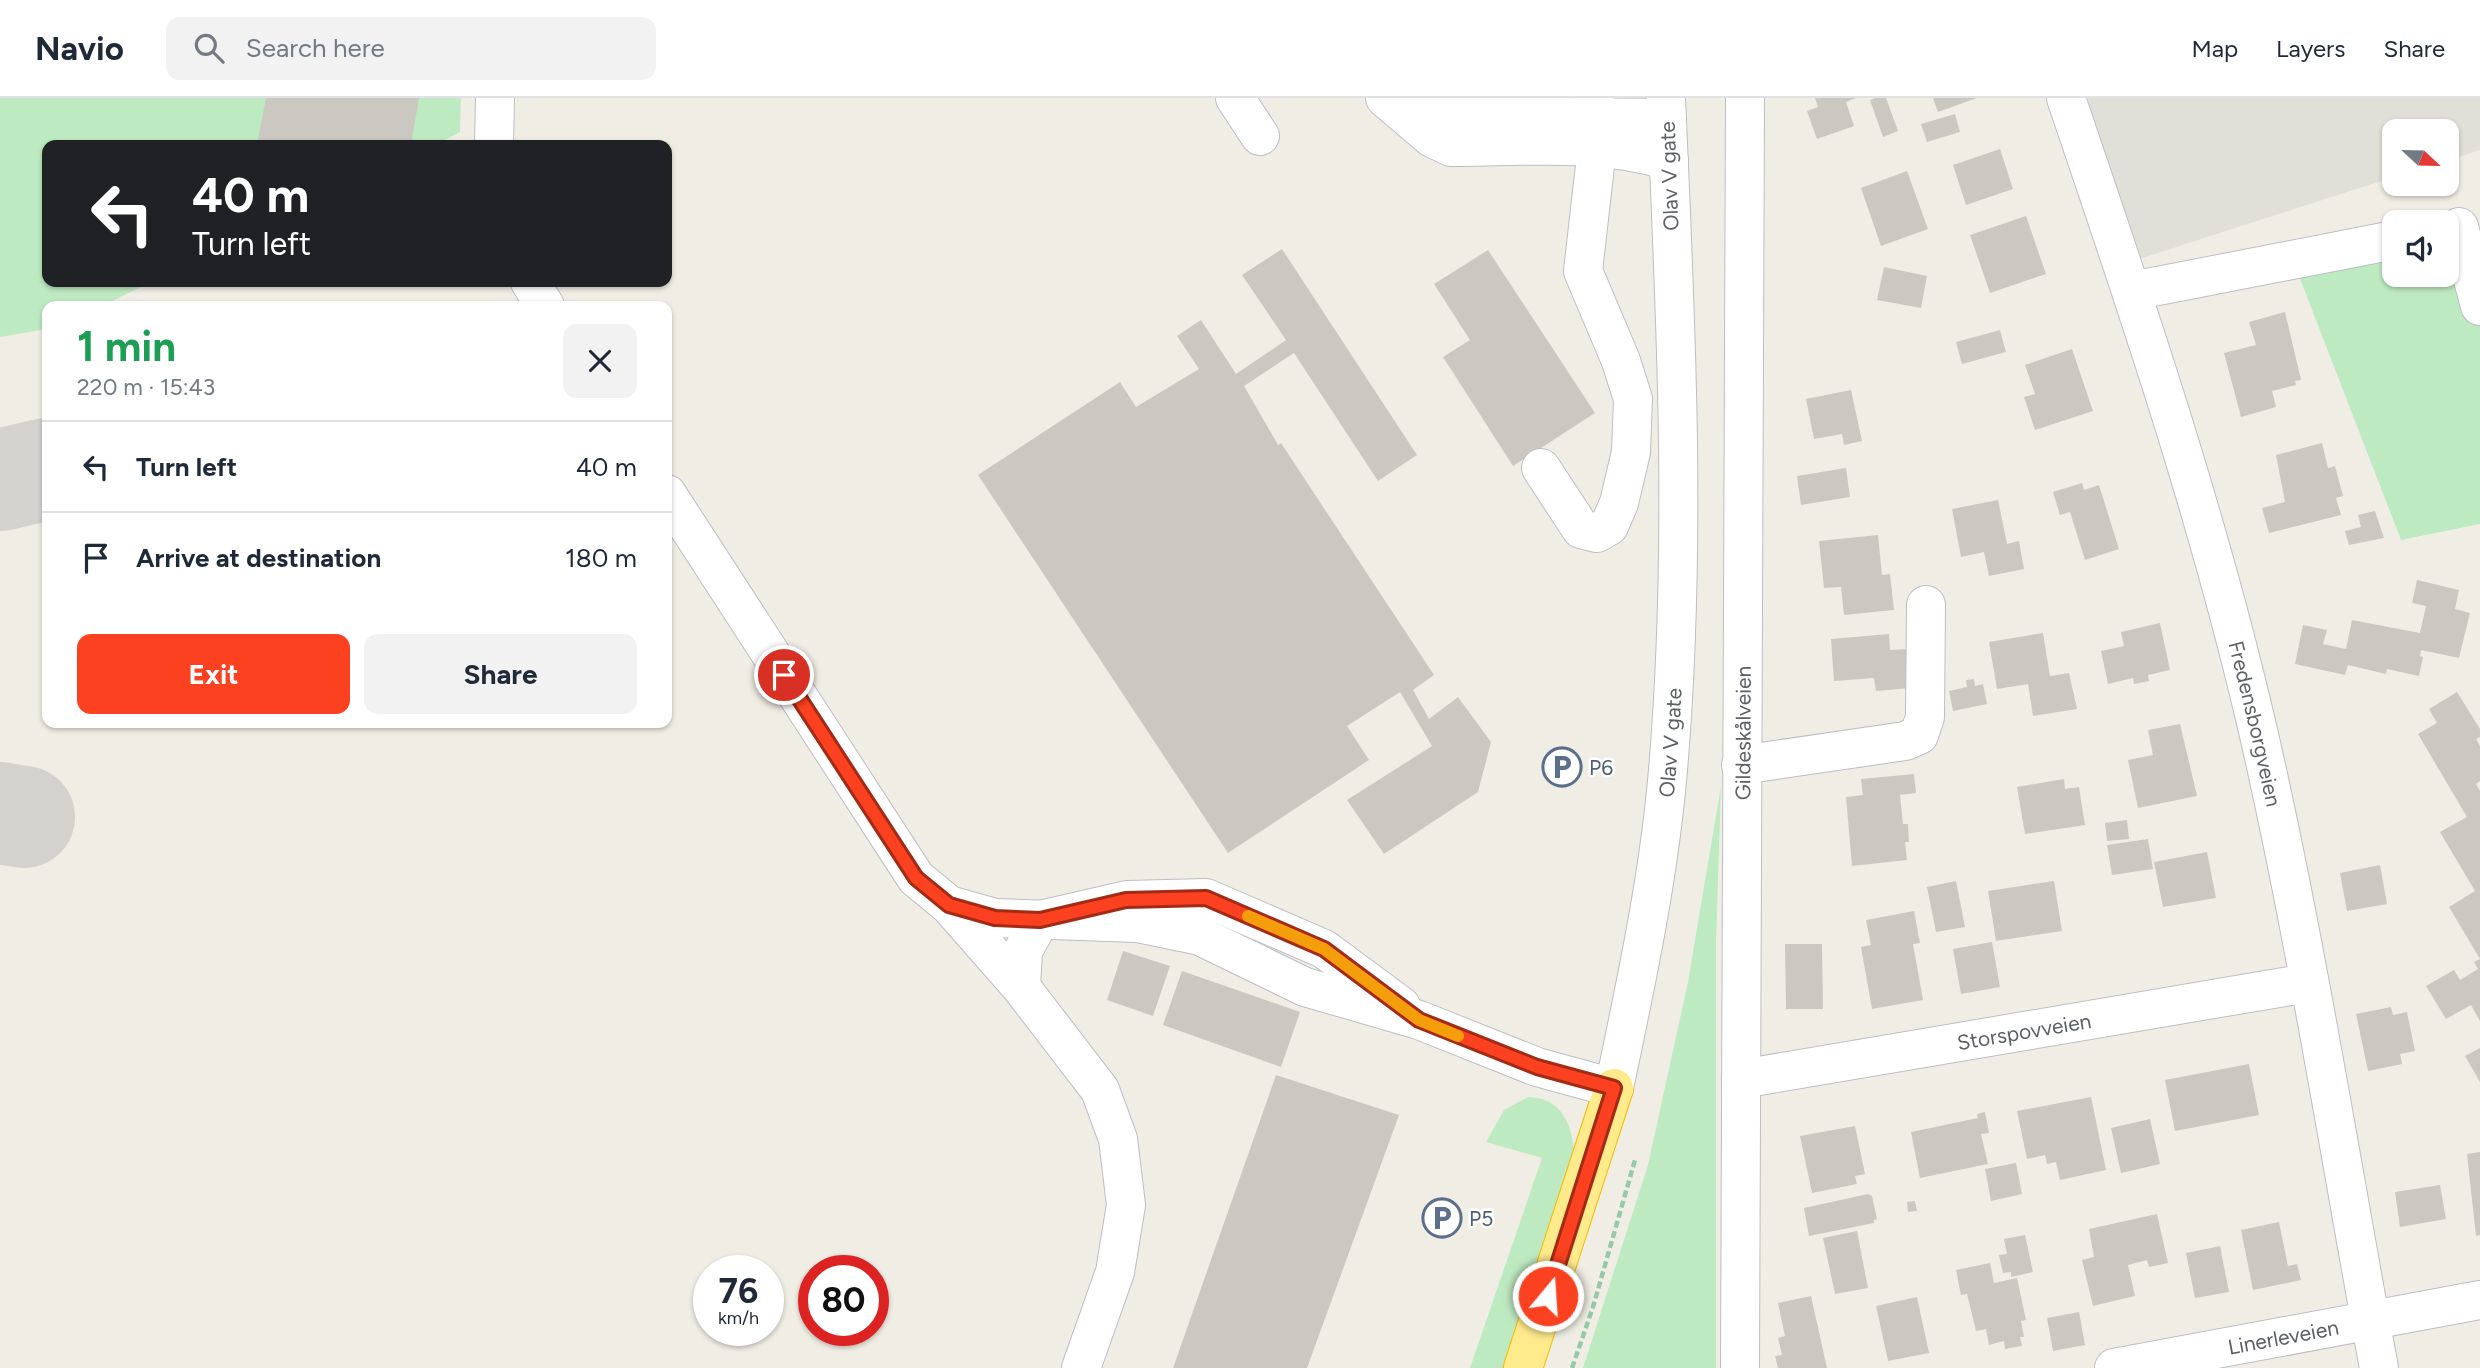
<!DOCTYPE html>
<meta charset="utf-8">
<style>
:root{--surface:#fff;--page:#f2f2f3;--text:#1f2937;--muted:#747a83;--line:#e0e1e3;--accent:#fb411f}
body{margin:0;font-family:Figtree,sans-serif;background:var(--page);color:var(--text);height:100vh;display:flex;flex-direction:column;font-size:26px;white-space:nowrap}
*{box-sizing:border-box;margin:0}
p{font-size:23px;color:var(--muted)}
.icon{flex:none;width:38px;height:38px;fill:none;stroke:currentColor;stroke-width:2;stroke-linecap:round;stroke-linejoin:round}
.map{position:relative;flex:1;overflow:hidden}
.drawer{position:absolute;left:42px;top:203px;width:630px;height:427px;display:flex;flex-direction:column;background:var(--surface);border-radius:14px;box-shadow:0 2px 5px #0004}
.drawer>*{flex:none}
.hud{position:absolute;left:42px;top:42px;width:630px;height:147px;border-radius:14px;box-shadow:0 2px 5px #0004;background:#202124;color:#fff;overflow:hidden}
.needle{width:46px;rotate:112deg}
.controls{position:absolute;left:2382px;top:21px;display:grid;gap:14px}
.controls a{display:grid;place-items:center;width:77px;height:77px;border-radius:14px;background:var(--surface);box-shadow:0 2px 5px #0004;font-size:35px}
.speed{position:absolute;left:693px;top:1157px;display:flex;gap:14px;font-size:35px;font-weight:700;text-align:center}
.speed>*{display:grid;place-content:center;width:91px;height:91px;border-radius:50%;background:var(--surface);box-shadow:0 2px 5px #0004;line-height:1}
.speed small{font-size:18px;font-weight:400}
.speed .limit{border:10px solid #d22;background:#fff;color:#111}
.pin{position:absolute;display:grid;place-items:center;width:60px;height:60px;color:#fff;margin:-30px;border:4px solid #fff;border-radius:50%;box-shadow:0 2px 7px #0007}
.me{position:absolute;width:77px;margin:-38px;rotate:18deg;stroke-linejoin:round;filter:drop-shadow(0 0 5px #0008)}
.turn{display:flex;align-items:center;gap:24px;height:147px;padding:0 35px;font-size:32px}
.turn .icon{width:91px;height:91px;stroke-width:2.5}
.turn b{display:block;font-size:49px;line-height:60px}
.round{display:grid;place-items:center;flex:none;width:74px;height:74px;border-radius:14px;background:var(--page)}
.head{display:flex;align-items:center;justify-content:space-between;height:119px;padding:0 35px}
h1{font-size:42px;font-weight:700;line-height:52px;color:#1e9e55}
.primary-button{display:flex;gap:14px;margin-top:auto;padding:14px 35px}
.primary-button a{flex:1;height:80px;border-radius:14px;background:var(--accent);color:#fff;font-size:28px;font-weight:700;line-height:80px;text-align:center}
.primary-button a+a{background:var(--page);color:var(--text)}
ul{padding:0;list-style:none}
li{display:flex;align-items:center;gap:21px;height:91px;padding:0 35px;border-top:2px solid var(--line)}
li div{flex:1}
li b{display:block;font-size:26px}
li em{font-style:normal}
header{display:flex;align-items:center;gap:42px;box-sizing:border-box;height:98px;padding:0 35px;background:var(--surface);border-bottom:2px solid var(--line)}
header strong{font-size:33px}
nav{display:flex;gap:38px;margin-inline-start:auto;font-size:24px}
.search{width:490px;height:63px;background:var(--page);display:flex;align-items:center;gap:18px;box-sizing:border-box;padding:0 24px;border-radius:14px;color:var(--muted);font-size:26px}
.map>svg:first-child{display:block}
.industrial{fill:#e1e0d8}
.green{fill:#beeac1}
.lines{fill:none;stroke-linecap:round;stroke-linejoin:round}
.taxiway{stroke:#d3d2ce;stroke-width:102}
.building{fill:#cbc8c1}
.minor-casing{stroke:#bcbec4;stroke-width:40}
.highway-casing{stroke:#f4ba00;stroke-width:40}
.path{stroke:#95c9a8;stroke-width:4.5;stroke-dasharray:7 3.5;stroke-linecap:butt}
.minor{stroke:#fff;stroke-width:38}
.highway{stroke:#ffeb8c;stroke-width:38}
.route-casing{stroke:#a32a14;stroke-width:18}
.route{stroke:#fb411f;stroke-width:12}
.slow{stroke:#f59e0b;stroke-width:12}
.labels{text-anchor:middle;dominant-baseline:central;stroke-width:5;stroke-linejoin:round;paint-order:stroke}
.street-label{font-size:21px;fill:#5c6066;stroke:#fff}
.service-label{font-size:21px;fill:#4e5e75;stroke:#fff;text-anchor:start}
</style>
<header>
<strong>Navio</strong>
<div class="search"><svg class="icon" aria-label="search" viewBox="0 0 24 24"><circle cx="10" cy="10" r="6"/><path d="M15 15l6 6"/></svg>Search here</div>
<nav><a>Map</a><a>Layers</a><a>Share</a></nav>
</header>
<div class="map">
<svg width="2480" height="1270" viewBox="0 0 2480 1270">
<rect width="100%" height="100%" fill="#f0eee4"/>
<polygon class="industrial" points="2069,0 2480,0 2480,52 2447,63 2446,33 2394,33 2394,79 2133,163"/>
<g class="green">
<polygon points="0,0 461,0 460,34 436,47 47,47 47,184 151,184 102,208 47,208 47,231 0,239"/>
<polygon points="2480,140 2480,426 2401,442 2299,178 2394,158 2394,177 2446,177 2447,147"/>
<polygon points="1721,688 1716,844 1716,1270 1583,1270 1648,1067 1688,884"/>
<path d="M1528 999C1562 1000 1571 1025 1575 1056L1506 1270H1470L1542 1060 1486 1044 1504 1012Z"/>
</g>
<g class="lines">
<g class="taxiway">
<polyline points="0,382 47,371"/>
<polyline points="0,715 24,719"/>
</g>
</g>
<g class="building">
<polygon points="266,0 419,0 411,47 257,47"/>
<polygon points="1815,0 1856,0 1846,4 1854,28 1817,41 1807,13 1818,9"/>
<polygon points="1875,0 1886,0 1898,33 1883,39 1870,2"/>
<polygon points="1933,0 1977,0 1938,14"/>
<polygon points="1955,16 1960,34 1927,44 1921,26"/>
<polygon points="2000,51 2013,91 1966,107 1953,67"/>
<polygon points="1907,73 1928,131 1881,148 1861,90"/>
<polygon points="2026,118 2046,176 1990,195 1970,137"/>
<polygon points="1282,151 1417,357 1378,383 1294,255 1244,288 1278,347 1281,345 1434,577 1413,592 1429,621 1458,599 1491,644 1478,694 1384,756 1347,702 1432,648 1400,594 1347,628 1369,662 1228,755 978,377 1120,284 1136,309 1199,271 1177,238 1201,222 1236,276 1286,242 1242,177"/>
<polygon points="1488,152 1595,315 1513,368 1443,259 1470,242 1434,186"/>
<polygon points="1884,169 1927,178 1921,210 1877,202"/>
<polygon points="2285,214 2301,282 2295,283 2296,287 2272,293 2276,309 2241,319 2224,255 2256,247 2249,224"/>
<polygon points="2000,232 2006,254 1962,266 1956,244"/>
<polygon points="2072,251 2093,313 2035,332 2024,299 2035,296 2025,267"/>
<polygon points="1851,292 1862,343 1844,347 1842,336 1814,341 1806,301"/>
<polygon points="2322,345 2328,370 2335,368 2343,398 2336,400 2341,417 2269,435 2262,410 2285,404 2276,357"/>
<polygon points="1846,370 1850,399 1801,407 1797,378"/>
<polygon points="2082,385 2084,392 2099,387 2119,451 2085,462 2070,414 2060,417 2053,394"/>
<polygon points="1998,402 2007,446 2019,443 2024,471 1989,478 1984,454 1961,459 1952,411"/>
<polygon points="2375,413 2384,440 2349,447 2345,433 2361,429 2358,417"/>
<polygon points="1878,437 1882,477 1890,476 1894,512 1844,517 1841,489 1824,490 1819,443"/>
<polygon points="2417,482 2459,492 2455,511 2470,515 2459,560 2421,552 2420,558 2423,559 2419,578 2387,571 2386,576 2348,567 2345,577 2295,566 2303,527 2327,532 2323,546 2346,551 2352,522 2420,535 2426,508 2412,505"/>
<polygon points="2160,525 2170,572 2148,577 2149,583 2134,586 2133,580 2108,586 2101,553 2124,548 2121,534"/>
<polygon points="2043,535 2050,578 2069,575 2077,611 2033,618 2028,586 1997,591 1989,544"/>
<polygon points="1889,536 1890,552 1908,551 1911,590 1876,593 1874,580 1834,583 1831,541"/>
<polygon points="1974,581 1975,588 1983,586 1987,606 1953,613 1949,593 1967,589 1966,582"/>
<polygon points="2457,594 2480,631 2480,639 2476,641 2480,648 2480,683 2476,686 2480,693 2480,923 2471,907 2446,921 2426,888 2454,872 2460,882 2478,871 2474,864 2480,861 2449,809 2475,793 2440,734 2467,719 2418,636 2437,625 2429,611"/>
<polygon points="2180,626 2197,698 2138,710 2128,662 2153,657 2148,632"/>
<polygon points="1914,676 1916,695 1900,697 1903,726 1908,726 1909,744 1905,744 1907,762 1852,768 1846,699 1863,697 1861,681"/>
<polygon points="2064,681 2065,691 2079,689 2085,727 2025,736 2017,689"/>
<polygon points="2127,722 2129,741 2107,743 2105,725"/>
<polygon points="2148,741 2153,771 2112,777 2107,747"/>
<polygon points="2207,754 2216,800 2163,809 2154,764"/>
<polygon points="2380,767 2387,806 2347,813 2340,775"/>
<polygon points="1956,783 1965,829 1936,834 1927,789"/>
<polygon points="2054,783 2062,833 1996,843 1988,793"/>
<polygon points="1914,813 1920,845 1913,846 1923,902 1872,911 1861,849 1871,847 1866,822"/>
<polygon points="1992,844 2000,889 1961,896 1953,851"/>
<polygon points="1785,846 1822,846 1823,911 1786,911"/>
<polygon points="1123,853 1170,868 1153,918 1107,902"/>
<polygon points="1182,873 1300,914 1281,969 1163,927"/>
<polygon points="2391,909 2393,917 2407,914 2415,953 2400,956 2402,966 2368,973 2356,916"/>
<polygon points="2480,950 2480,984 2465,958"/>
<polygon points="2249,966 2259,1017 2175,1033 2165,982"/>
<polygon points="1276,977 1399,1017 1307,1270 1173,1270"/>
<polygon points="2091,999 2106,1072 2060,1082 2056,1064 2047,1066 2045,1057 2027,1061 2017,1013"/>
<polygon points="1985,1014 1989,1035 1981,1036 1988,1066 1920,1080 1911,1034 1978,1020 1977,1016"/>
<polygon points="2150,1021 2160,1066 2121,1075 2111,1030"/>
<polygon points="1855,1028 1865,1076 1855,1078 1857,1086 1812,1095 1800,1038"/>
<polygon points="2480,1054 2480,1137 2476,1138 2467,1056"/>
<polygon points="2016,1065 2022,1096 1991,1103 1985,1071"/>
<polygon points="2440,1087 2446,1121 2400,1129 2395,1094"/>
<polygon points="1868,1096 1872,1098 1877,1121 1874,1122 1874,1125 1809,1138 1804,1110"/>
<polygon points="1915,1103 1917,1113 1908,1114 1907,1104"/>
<polygon points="2157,1116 2168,1165 2149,1169 2147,1162 2128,1167 2135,1198 2093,1208 2082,1162 2094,1159 2089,1131"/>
<polygon points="2279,1124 2288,1168 2297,1166 2301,1182 2253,1192 2241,1132"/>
<polygon points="1857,1133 1868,1190 1835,1196 1823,1140"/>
<polygon points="2025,1137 2033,1174 2011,1179 2011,1174 2003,1175 1999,1157 2007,1156 2004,1141"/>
<polygon points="2220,1148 2229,1194 2195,1200 2186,1155"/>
<polygon points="1990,1165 1994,1185 2017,1180 2026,1222 2021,1223 2024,1239 2020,1239 2022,1248 2005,1251 2004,1243 1989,1247 1986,1231 1976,1233 1967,1196 1961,1197 1956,1172"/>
<polygon points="1811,1198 1827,1270 1778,1270 1775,1258 1782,1257 1778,1240 1785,1238 1778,1205"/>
<polygon points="1917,1199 1929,1255 1888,1263 1876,1208"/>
<polygon points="2079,1214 2085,1247 2053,1253 2047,1220"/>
</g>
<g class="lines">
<g class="minor-casing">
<g id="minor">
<polyline points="1235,0 1260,38"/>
<path d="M1385 0 1432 40 1451 49C1523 49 1599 41 1669 63"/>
<path id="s1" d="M2066 0C2141 220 2216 441 2266 668 2310 867 2342 1070 2379 1270"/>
<polyline points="1397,6 1432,15 1460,18 1667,20"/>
<polyline points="494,47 495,0"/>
<polyline points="2459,129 2480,208"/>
<polyline points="530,184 545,208"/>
<polyline points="2132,193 2394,142"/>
<polyline points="1541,370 1581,431 1597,435 1609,428 1619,405 1631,354 1633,301 1621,263 1583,173 1597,50 1594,0"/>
<path id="s2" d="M667 396 916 780 949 807 995 820 1137 825 1200 838 1305 889 1419 922 1537 969 1614 990C1636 885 1659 779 1668 672 1687 448 1676 224 1666 0"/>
<polyline points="1741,667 1905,643 1919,637 1925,619 1926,507"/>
<polyline points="949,807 1021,889"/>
<path id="s3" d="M1741 981 2308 885"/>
<polyline points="1081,1270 1115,1174 1126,1107 1118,1041 1100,992 1021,889 1023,853 1040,822 1127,802 1206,800 1324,851 1401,908"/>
<path id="s4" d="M1740 1270 1745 0"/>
<path id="s5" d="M2114 1270 2480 1202"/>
</g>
</g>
<g class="highway-casing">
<polyline id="highway" points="1523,1270 1614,990"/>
</g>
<polyline class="path" points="1572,1270 1593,1209 1635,1062"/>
<use href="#minor" class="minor"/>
<use href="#highway" class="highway"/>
</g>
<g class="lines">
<g class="route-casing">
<polyline id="route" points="784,577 916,780 949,807 995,820 1040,822 1126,802 1206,800 1324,851 1419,922 1537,969 1614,990 1548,1198"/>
</g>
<use href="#route" class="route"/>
<polyline class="slow" points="1248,818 1324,851 1419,922 1458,938"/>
</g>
<defs>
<g id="parking-ring" transform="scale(2.0125)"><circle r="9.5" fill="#fff" stroke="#5c6f8a" stroke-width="1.5"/><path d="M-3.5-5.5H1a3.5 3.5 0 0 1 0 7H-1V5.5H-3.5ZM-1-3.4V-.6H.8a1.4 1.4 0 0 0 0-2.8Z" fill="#5c6f8a"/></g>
</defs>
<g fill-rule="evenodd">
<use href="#parking-ring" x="1562" y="669"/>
<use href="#parking-ring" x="1442" y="1120"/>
</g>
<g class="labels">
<g class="street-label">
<text transform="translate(1669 78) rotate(-92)">Olav V gate</text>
<text stroke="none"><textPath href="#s1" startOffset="654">Fredensborgveien</textPath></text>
<text stroke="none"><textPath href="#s4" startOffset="635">Gildeskålveien</textPath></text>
<text stroke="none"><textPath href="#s2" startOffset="1547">Olav V gate</textPath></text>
<text stroke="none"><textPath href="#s3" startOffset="287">Storspovveien</textPath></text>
<text stroke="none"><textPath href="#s5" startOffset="172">Linerleveien</textPath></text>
</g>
<g class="service-label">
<text x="1589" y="669">P6</text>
<text x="1469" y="1120">P5</text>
</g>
</g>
</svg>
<div class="controls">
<a><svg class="needle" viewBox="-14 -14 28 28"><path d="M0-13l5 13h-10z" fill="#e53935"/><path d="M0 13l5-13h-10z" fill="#747a83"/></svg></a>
<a><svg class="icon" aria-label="sound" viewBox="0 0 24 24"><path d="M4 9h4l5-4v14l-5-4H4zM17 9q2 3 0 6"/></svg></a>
</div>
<div class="speed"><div>76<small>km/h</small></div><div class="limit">80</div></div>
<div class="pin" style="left:784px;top:577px;background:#d93025"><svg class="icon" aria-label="arrive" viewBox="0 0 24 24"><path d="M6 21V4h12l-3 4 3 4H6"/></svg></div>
<svg class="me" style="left:1548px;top:1198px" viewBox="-20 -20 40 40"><circle r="17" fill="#fb411f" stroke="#fff" stroke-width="3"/><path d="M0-11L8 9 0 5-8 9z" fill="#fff"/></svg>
<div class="hud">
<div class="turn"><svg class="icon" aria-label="left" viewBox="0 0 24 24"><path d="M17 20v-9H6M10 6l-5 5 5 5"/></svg><div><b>40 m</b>Turn left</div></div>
</div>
<section class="drawer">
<div class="head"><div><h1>1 min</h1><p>220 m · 15:43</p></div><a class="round"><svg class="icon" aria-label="close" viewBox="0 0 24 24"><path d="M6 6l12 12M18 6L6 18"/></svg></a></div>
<ul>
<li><svg class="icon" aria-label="left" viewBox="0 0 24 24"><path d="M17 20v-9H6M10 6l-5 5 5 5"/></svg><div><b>Turn left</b></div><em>40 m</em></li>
<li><svg class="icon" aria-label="arrive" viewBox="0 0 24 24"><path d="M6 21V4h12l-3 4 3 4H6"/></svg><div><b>Arrive at destination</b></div><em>180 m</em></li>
</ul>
<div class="primary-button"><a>Exit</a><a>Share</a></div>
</section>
</div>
